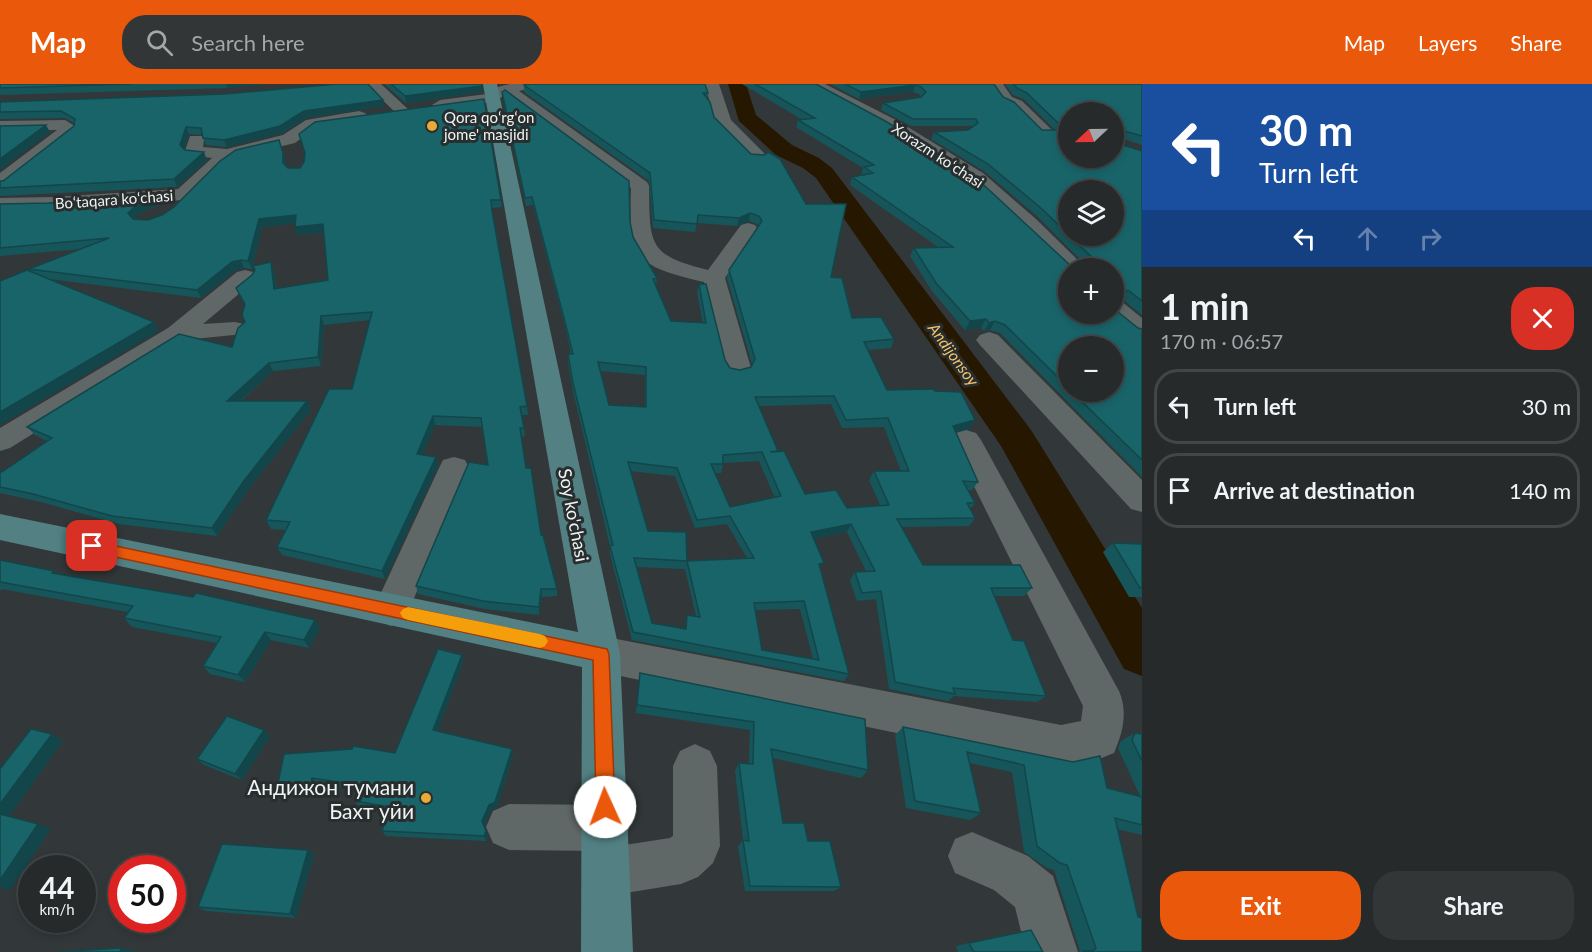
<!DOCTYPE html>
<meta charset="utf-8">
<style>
:root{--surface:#262a2b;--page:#323637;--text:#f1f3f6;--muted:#a4a7a9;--line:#424647;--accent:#ea580c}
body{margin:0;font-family:Lato,sans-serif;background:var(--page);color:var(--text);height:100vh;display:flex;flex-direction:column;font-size:22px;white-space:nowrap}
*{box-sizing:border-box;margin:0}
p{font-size:20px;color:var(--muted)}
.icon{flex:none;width:33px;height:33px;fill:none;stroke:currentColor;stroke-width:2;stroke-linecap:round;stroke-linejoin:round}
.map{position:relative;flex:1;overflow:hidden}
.sheet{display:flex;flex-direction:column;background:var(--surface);width:450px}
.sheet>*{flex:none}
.banner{background:#1a4fa0;color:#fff;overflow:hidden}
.needle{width:39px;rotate:248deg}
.tools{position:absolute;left:1058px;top:18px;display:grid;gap:12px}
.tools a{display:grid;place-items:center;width:66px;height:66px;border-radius:50%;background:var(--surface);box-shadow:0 3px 9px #0003,0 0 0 2px var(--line);font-size:30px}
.speed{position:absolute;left:18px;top:771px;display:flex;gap:12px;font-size:30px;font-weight:700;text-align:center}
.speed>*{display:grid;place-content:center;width:78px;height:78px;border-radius:50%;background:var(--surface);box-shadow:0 3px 9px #0003,0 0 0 2px var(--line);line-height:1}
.speed small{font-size:15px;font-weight:400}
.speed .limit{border:9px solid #d22;background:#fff;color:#111}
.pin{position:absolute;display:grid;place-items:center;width:51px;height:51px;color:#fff;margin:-26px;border-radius:12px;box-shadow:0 3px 9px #0006}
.me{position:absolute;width:66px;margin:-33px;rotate:358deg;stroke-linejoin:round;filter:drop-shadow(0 0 4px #0008)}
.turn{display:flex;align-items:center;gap:21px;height:126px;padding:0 18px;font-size:27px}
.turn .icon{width:78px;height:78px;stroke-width:2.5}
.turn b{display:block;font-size:42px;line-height:51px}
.lanes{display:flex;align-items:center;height:57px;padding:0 18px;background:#0003;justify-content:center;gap:30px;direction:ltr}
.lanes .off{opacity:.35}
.round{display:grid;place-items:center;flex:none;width:63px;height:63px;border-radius:24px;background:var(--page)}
.summary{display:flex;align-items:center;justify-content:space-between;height:102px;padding:0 18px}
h1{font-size:36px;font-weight:700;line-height:45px}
.button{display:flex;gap:12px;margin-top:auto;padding:12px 18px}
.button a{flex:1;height:69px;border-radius:24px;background:var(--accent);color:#fff;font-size:24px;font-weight:700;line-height:69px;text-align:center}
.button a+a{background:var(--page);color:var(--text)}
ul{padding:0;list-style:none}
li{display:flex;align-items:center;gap:18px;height:75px;margin:0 12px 9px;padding:0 6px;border:3px solid var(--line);border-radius:24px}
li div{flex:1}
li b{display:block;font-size:22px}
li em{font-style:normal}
header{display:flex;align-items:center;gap:36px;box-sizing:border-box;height:84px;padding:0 30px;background:var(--accent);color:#fff}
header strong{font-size:28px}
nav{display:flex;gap:33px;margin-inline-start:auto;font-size:21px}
.search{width:420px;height:54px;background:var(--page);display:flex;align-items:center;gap:15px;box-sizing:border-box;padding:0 21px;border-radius:24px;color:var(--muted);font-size:22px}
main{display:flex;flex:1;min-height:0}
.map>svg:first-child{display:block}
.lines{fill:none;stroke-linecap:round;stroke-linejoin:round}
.river{fill:#261700;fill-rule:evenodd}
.minor{fill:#606767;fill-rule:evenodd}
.major{fill:#528083;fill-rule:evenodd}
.wall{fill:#16565a;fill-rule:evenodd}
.shaded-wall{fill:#12464a}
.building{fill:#196469;stroke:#12464a;stroke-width:1.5;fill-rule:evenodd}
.route{fill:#ea580c;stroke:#983908;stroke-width:1.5}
.slow{fill:#f59e0b}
.poi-dot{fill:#e8ab37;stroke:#282e2e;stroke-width:2}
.labels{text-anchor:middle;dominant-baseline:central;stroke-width:6;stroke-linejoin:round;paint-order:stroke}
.far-poi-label{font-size:15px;fill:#eff3f3;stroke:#282e2e;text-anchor:start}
.far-street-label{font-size:15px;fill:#eff3f3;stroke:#282e2e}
.far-water-label{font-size:16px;font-style:italic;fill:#f5c36e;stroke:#282e2e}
.street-label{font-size:18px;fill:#eff3f3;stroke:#282e2e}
.near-poi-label{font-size:21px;fill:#eff3f3;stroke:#282e2e;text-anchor:end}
</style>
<header>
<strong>Map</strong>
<div class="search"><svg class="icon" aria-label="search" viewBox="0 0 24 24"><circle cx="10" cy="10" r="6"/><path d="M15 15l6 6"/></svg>Search here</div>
<nav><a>Map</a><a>Layers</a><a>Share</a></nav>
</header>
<main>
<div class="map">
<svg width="1142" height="868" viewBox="0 0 1142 868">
<rect width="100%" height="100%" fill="#323839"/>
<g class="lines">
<polygon class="river" points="728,0 746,0 756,31 792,61 819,74 832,84 1031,346 1142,524 1142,592 1124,585 1001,362 816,94 803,84 776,71 739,37"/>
<g class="minor">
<polygon points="366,0 381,0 410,27 407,30 397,30"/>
<path d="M510 0H537L535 3 519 7 647 98 649 102C650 160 647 171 708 186L741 141 748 139 755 141 758 145 725 194 751 284 747 290 738 292 729 290 725 284 704 198C634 182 628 174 631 104L505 10 497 17 492 18 440 26 432 21 440 16 487 10 493 4Z"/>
<polygon points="705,0 719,0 731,36 763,68 766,72 763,76 751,76 715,38"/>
<polygon points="807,0 825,0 898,37 983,89 1036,135 1086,184 1068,184 1067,189 971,97 886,43"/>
<polygon points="989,0 1003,0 1012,13 1022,17 1052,46 1054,49 1052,52 1040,52 1012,23 1002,19"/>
<polygon points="359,27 365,29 367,32 365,35 316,43 295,59 233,74 190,114 183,116 54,125 0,126 0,114 54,113 178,105 212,74 188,71 185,67 190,52 202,52 204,56 203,63 227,65 283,51 306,36"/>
<polygon points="65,36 78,44 76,47 7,102 0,104 0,89 57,46 0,47 0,37"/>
<polygon points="245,186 253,188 256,193 253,198 203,240 235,238 244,240 247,245 244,250 183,256 10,364 0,367 0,344 168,244 237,188"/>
<polygon points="1113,215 1121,217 1142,234 1142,253 1133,251 1107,230 1113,230"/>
<polygon points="989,248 998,251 1142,396 1142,428 1131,425 980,261 976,256 980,251"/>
<path d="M966 346 976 349 981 356 1119 607C1128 628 1123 648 1114 669L1099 675 1061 683 601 588 587 582 582 570 587 558 601 552 1061 641 1081 637 1083 622 951 356 956 349Z"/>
<polygon points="454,373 465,376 469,384 409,526 404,537 391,542 378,537 373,526 439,384 443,376"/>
<polygon points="695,660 710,667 717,682 720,762 713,779 698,793 681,800 607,812 590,805 583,788 590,771 599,767 509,766 493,759 486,743 493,727 509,720 606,721 622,728 629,744 622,760 618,762 670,754 673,752 673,682 680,667"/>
<polygon points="972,748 1028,772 1053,792 1078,868 1026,868 1015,823 994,806 955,789 948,772 955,755"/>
</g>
<polygon class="major" points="483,0 497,0 620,570 633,868 581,868 582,583 0,456 0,430 578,548"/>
</g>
<g class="wall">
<polygon points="0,0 268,0 227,4 0,11"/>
<polygon points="384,0 481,0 482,8 406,19"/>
<path d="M742 0H816L1071 182H1072L1075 178H1083L1038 133 984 87 931 55 934 48 968 46 973 43V42H911L881 26 883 19 921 13 919 10 913 8 859 15 830 0H994L1003 13 1042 46H1055L1024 15 1013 11 1005 0H1142V61L1115 52 1116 59 1142 67V231L1122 215 1117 214 1113 224 1138 244 1142 245V393L1000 249 990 246 984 247 981 244 965 246 932 207 910 172 914 164 938 163 850 101 852 93 862 91H861L863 84 796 43 798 36H803ZM1068 106 1113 152H1068ZM1068 262 1113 308H1068Z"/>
<path d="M524 1 708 9 707 14 714 33 831 193 852 234 894 255 891 264 867 266 887 306 935 307 969 345 956 348 978 398 972 406H968L975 419 970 425 975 434 969 442 901 443 923 481 1032 504 1024 512H994L1013 556 1046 612 1037 618 954 612 948 617 889 605 876 515 857 517 850 496 855 488 866 487 847 448 814 455 821 485 849 590 844 597 632 556 610 470V462L573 307 568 278V270H571L566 246 533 121 526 122 503 15 502 8 630 138 633 153 657 194 656 203 671 237 703 239 697 208 699 200 725 276 730 284 740 286 751 283 752 280 727 194 729 186 759 142 757 140 749 137 737 142 697 139 695 148 653 144 649 97 524 8ZM601 287 645 291V322L609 321ZM831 320 842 344 884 343 901 387H874L869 396 880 421 847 424 805 410 778 367 759 322ZM759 377 775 414 730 423 715 389H721L723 379ZM630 387 675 392 695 444 727 440 747 474 687 477 648 447ZM636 483 685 485 696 532 687 531 685 545 652 539ZM800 525 813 575 762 566 755 526Z"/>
<polygon points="0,18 384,22 306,34 282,49 227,63 206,61 202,51 189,50 184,65 207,76 177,103 0,112 0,97 3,97 74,42 74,39 65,34 0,35"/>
<polygon points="286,76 285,82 288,84 501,116 502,123 492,124 492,130 527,322 528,331 522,331 525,352 521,353 526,384 541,451 557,505 557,512 542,513 539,531 485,525 418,510 416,502 488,381 482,343 435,341 422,371 436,373 438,382 385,495 282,471 277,463 286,446 271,445 266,436 352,305 370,236 324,241 321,282 273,287 241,317 307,317 311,326 248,406 217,452 119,440 41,418 0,409 0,387 2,388 47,357 35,351 27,343 232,263 245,238 245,222 236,204 271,178 274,187 277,204 328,196 323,148 297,151 295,139 262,143 252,185 244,184 236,186 201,214 49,195 154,238 159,247 31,188 29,185 81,165 0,172 0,120 161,120 140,129 133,135 148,136 162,131"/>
<polygon points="1113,459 1142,460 1142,513 1129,513 1103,468"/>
<polygon points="0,476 57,490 320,544 309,564 271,556 245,598 210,590 203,582 217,559 132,543 124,534 128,528 2,505 0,507"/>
<polygon points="462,571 463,578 437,647 513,671 497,723 491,726 484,742 488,752 486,757 386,752 382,747 388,727 359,723 355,717 359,706 317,700 315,711 282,714 276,709 284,670 395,669"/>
<polygon points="640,589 868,686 861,694 773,674 783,739 808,757 841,803 834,807 745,807 738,762 743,756 735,687 739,679 749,679 750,646 636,629"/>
<polygon points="903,643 1107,704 1140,712 1118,664 1121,657 1135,649 1142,650 1142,751 1117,745 1142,868 1079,868 1080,867 1054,786 1047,784 1024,768 1012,688 969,679 981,729 970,736 906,724 895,651"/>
<polygon points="264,646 270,652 242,696 204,681 197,675"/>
<polygon points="314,770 296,834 206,827 198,823"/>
<polygon points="969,859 1043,868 958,868 956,862"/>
</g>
<g class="shaded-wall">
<polygon points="226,0 268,0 227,4"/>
<polygon points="915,1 913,8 859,15 861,8"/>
<polygon points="482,2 482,8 406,19 405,12"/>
<polygon points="383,16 384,22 306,34 282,49 227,63 224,56 304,27"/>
<polygon points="46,41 50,48 0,86 0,75"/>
<polygon points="186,43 189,50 183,68 180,61"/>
<polygon points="204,68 207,76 177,103 174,95"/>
<polygon points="283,69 286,76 285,86 283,79"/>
<polygon points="158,112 161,120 140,129 132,137 128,129 136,122"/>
<polygon points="750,129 749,137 737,142 739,134"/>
<polygon points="296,131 298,139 262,143 252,185 248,177 259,135"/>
<polygon points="323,140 325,148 297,151 295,143"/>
<polygon points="241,176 244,184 236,186 201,214 197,206 232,178"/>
<polygon points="271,178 274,187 278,213 274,205"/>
<polygon points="321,232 324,241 321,282 318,273"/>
<polygon points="986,235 981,244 965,246 970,237"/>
<polygon points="995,237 990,246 984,247 989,239"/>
<polygon points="154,238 159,247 0,341 0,328"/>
<polygon points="269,279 273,287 231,325 227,317"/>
<polygon points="307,317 311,326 248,406 217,452 212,444 243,398"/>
<polygon points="433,332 435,341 419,379 417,370"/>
<polygon points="975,336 969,345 948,350 953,342"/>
<polygon points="436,373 438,382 385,495 382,487"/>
<polygon points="851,440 847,448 807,457 811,448"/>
<polygon points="541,505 542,513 539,531 539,523"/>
<polygon points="315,536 320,544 309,564 304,556"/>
<polygon points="265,548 271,556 245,598 238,591"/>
<polygon points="462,571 463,578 436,652 433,646"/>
<polygon points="264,646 270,652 242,696 235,690"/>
<polygon points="52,650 63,657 8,734 0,731 0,720"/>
<polygon points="512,665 513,671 497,723 491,726 484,742 482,737"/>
<polygon points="312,694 317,700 315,711 310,706"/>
<polygon points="38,740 51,745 10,806 0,803 0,796"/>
<polygon points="486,747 488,752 486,757 484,752"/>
<polygon points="308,766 314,770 296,834 290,830"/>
<polygon points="121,864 137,868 120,868"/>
</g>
<g class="building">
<polygon points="0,0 132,0 0,4"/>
<polygon points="337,0 368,0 383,16 304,27 280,42 224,56 203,54 201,44 186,43 180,61 185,66 204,68 174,95 0,104 0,97 3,97 74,42 75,35 61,27 0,28 0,18 225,10"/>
<polygon points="391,0 481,0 482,2 405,12"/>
<path d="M529 0H705L708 9H703L710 18 714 33 751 70 765 71 768 68 780 75 806 120H846L831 193 842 194 852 234 881 233 894 255 864 258 887 306 933 305 935 307 961 308 975 336 953 342 978 398 963 397 975 419H967L975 434 897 435 923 481H1020L1032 504H991L1013 556 1024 557 1046 612 953 604 955 610 895 598 881 507 862 509 855 488 875 487 851 440 811 448 824 479 819 480 849 590 633 548 610 462 613 461 573 299 568 270H573L565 238 532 113 525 114 502 8 505 6 629 97 630 138 633 153 657 194 653 195 671 237 706 239 699 200H706L725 276 730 284 740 286 751 283 755 275 729 186 762 137 759 132 750 129 739 134 698 131 697 140 654 136 650 89 524 1ZM598 278 646 283V323L609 321ZM834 312 846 336 888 334 909 387H874L889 421 847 424 836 406 805 410 784 367 770 368 778 367 755 313ZM762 368 781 412 730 423 711 380H723V371ZM628 378 677 384 697 436 730 432 754 474 687 477 686 448 648 447ZM634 474 687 477 700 533 687 531 686 545 652 539ZM804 517 819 576 762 566 754 519Z"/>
<path d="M755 0H816L887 38 973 91 1071 182H1074L1075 178 1093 177V174L1069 152H1113V106H1068V150L1042 125 988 80 934 48 968 46 978 39 976 35H913L883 19 921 13 926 8 921 3 915 1 861 8 845 0H994L1003 13 1014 18 1042 46H1058L1060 41 1027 9 1017 4 1013 0H1142V52L1118 45 1115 47 1116 59 1142 67V217L1129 207 1118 205 1117 219 1113 220V184H1068V230H1113V224L1138 244 1142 245V376L1072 308H1113V262H1068V303L1005 241 995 237 989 239 986 235 970 237 936 199 914 164 953 163 852 93 873 89 864 83 874 81 798 36 815 34ZM1068 28H1113V74H1068Z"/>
<polygon points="484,15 501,116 491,116 492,127 527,322 520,323 524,344 520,344 526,384 531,384 541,451 543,451 557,505 541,505 539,523 483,517 416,502 469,378 488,381 481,334 433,332 417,370 436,373 382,487 277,463 290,438 266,436 329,305 352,305 372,228 321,232 318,273 269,279 227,317 307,317 243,398 212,444 112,432 33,410 0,403 0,387 2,388 52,354 27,343 179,250 232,263 238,244 245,238 242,231 245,220 236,204 252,191 255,186 253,182 271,178 274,205 328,196 323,140 295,143 296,131 259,135 248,177 241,176 232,178 197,206 29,185 109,154 0,164 0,120 49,119 158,112 136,122 128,129 133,135 148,136 162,131 174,123 220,77 236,66 279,56 283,69 283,79 288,84 300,84 304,78 305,69 299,50 315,38"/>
<polygon points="46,41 0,75 0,42"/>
<polygon points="27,186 154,238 0,328 0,197"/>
<polygon points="1113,459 1142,460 1142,504 1140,504"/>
<polygon points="0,476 54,487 52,489 193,513 196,509 315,536 304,556 265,548 238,591 203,582 221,553 124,534 133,522 0,498"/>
<polygon points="438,565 462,571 433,646 512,665 495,718 489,721 482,737 486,747 484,752 382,747 390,723 355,717 360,701 312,694 310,706 276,709 284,670 352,665 353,662 395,669"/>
<polygon points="640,589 865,635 868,686 771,665 783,739 804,739 808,757 830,757 841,803 750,802 743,756 749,757 739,679 753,680 754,638 637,621"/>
<polygon points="227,632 264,646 235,690 197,675"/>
<polygon points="903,643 1073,678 1100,672 1107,704 1142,713 1142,741 1115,734 1138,833 1142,834 1142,868 1084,868 1083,867 1093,867 1096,864 1067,781 1060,779 1037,762 1024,681 967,668 981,729 915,717"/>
<polygon points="31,645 52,650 0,720 0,685"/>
<polygon points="1135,649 1142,650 1142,677 1132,656"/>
<polygon points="0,730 38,740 0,796"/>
<polygon points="222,760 308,766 290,830 198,823"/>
<polygon points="1031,846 1043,868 974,868 969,859"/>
<polygon points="121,864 120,868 59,868"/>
</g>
<polygon class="route" points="92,457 607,565 609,570 615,723 612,729 605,732 599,729 596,723 593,576 92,468 87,466 85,462 87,458"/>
<polygon class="slow" points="408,523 540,550 545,552 548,557 545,562 540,564 408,536 403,534 400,529 403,525"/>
<g class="poi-dot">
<circle cx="432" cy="42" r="6"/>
<circle cx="426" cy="714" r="6"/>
</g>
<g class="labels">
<g class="far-poi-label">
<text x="444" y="33">Qora qoʻrgʻon<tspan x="444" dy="17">jome' masjidi</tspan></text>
</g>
<g class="far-street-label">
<text transform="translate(938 71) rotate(33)">Xorazm koʻchasi</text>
<text transform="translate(114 115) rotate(-4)">Boʻtaqara koʻchasi</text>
</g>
<g class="far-water-label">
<text transform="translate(954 270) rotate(54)">Andijonsoy</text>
</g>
<g class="street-label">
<text transform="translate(574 431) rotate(79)">Soy ko'chasi</text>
</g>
<g class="near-poi-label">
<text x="414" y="702">Андижон тумани<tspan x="414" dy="24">Бахт уйи</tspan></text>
</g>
</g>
</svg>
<div class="tools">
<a><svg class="needle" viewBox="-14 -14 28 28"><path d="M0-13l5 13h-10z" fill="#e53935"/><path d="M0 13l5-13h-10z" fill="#a4a7a9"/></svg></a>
<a><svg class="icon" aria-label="layers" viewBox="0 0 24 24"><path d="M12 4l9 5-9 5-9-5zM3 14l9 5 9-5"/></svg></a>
<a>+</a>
<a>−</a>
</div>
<div class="speed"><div>44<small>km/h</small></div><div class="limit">50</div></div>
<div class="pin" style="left:92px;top:462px;background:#d93025"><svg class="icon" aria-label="arrive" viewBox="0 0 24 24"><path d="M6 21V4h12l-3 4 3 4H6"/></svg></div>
<svg class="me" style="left:605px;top:723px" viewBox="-20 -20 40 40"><circle r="19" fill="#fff"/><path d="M0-13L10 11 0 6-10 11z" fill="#ea580c"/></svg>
</div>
<section class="sheet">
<div class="banner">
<div class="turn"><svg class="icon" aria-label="left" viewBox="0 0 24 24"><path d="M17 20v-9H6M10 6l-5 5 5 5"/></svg><div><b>30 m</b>Turn left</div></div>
<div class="lanes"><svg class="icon" aria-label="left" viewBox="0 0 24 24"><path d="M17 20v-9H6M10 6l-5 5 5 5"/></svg><svg class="icon off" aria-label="ahead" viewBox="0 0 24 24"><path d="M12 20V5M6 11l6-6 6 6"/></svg><svg class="icon off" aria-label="right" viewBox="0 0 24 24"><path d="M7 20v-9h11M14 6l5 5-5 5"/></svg></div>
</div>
<div class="summary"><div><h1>1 min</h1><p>170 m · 06:57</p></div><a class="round" style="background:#d93025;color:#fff"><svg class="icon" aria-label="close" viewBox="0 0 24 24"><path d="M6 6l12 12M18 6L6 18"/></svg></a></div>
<ul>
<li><svg class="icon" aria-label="left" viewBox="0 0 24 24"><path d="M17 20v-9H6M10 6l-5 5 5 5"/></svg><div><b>Turn left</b></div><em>30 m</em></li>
<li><svg class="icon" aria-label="arrive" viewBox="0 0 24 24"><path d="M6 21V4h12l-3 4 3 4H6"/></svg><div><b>Arrive at destination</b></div><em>140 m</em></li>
</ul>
<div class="button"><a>Exit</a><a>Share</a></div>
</section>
</main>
